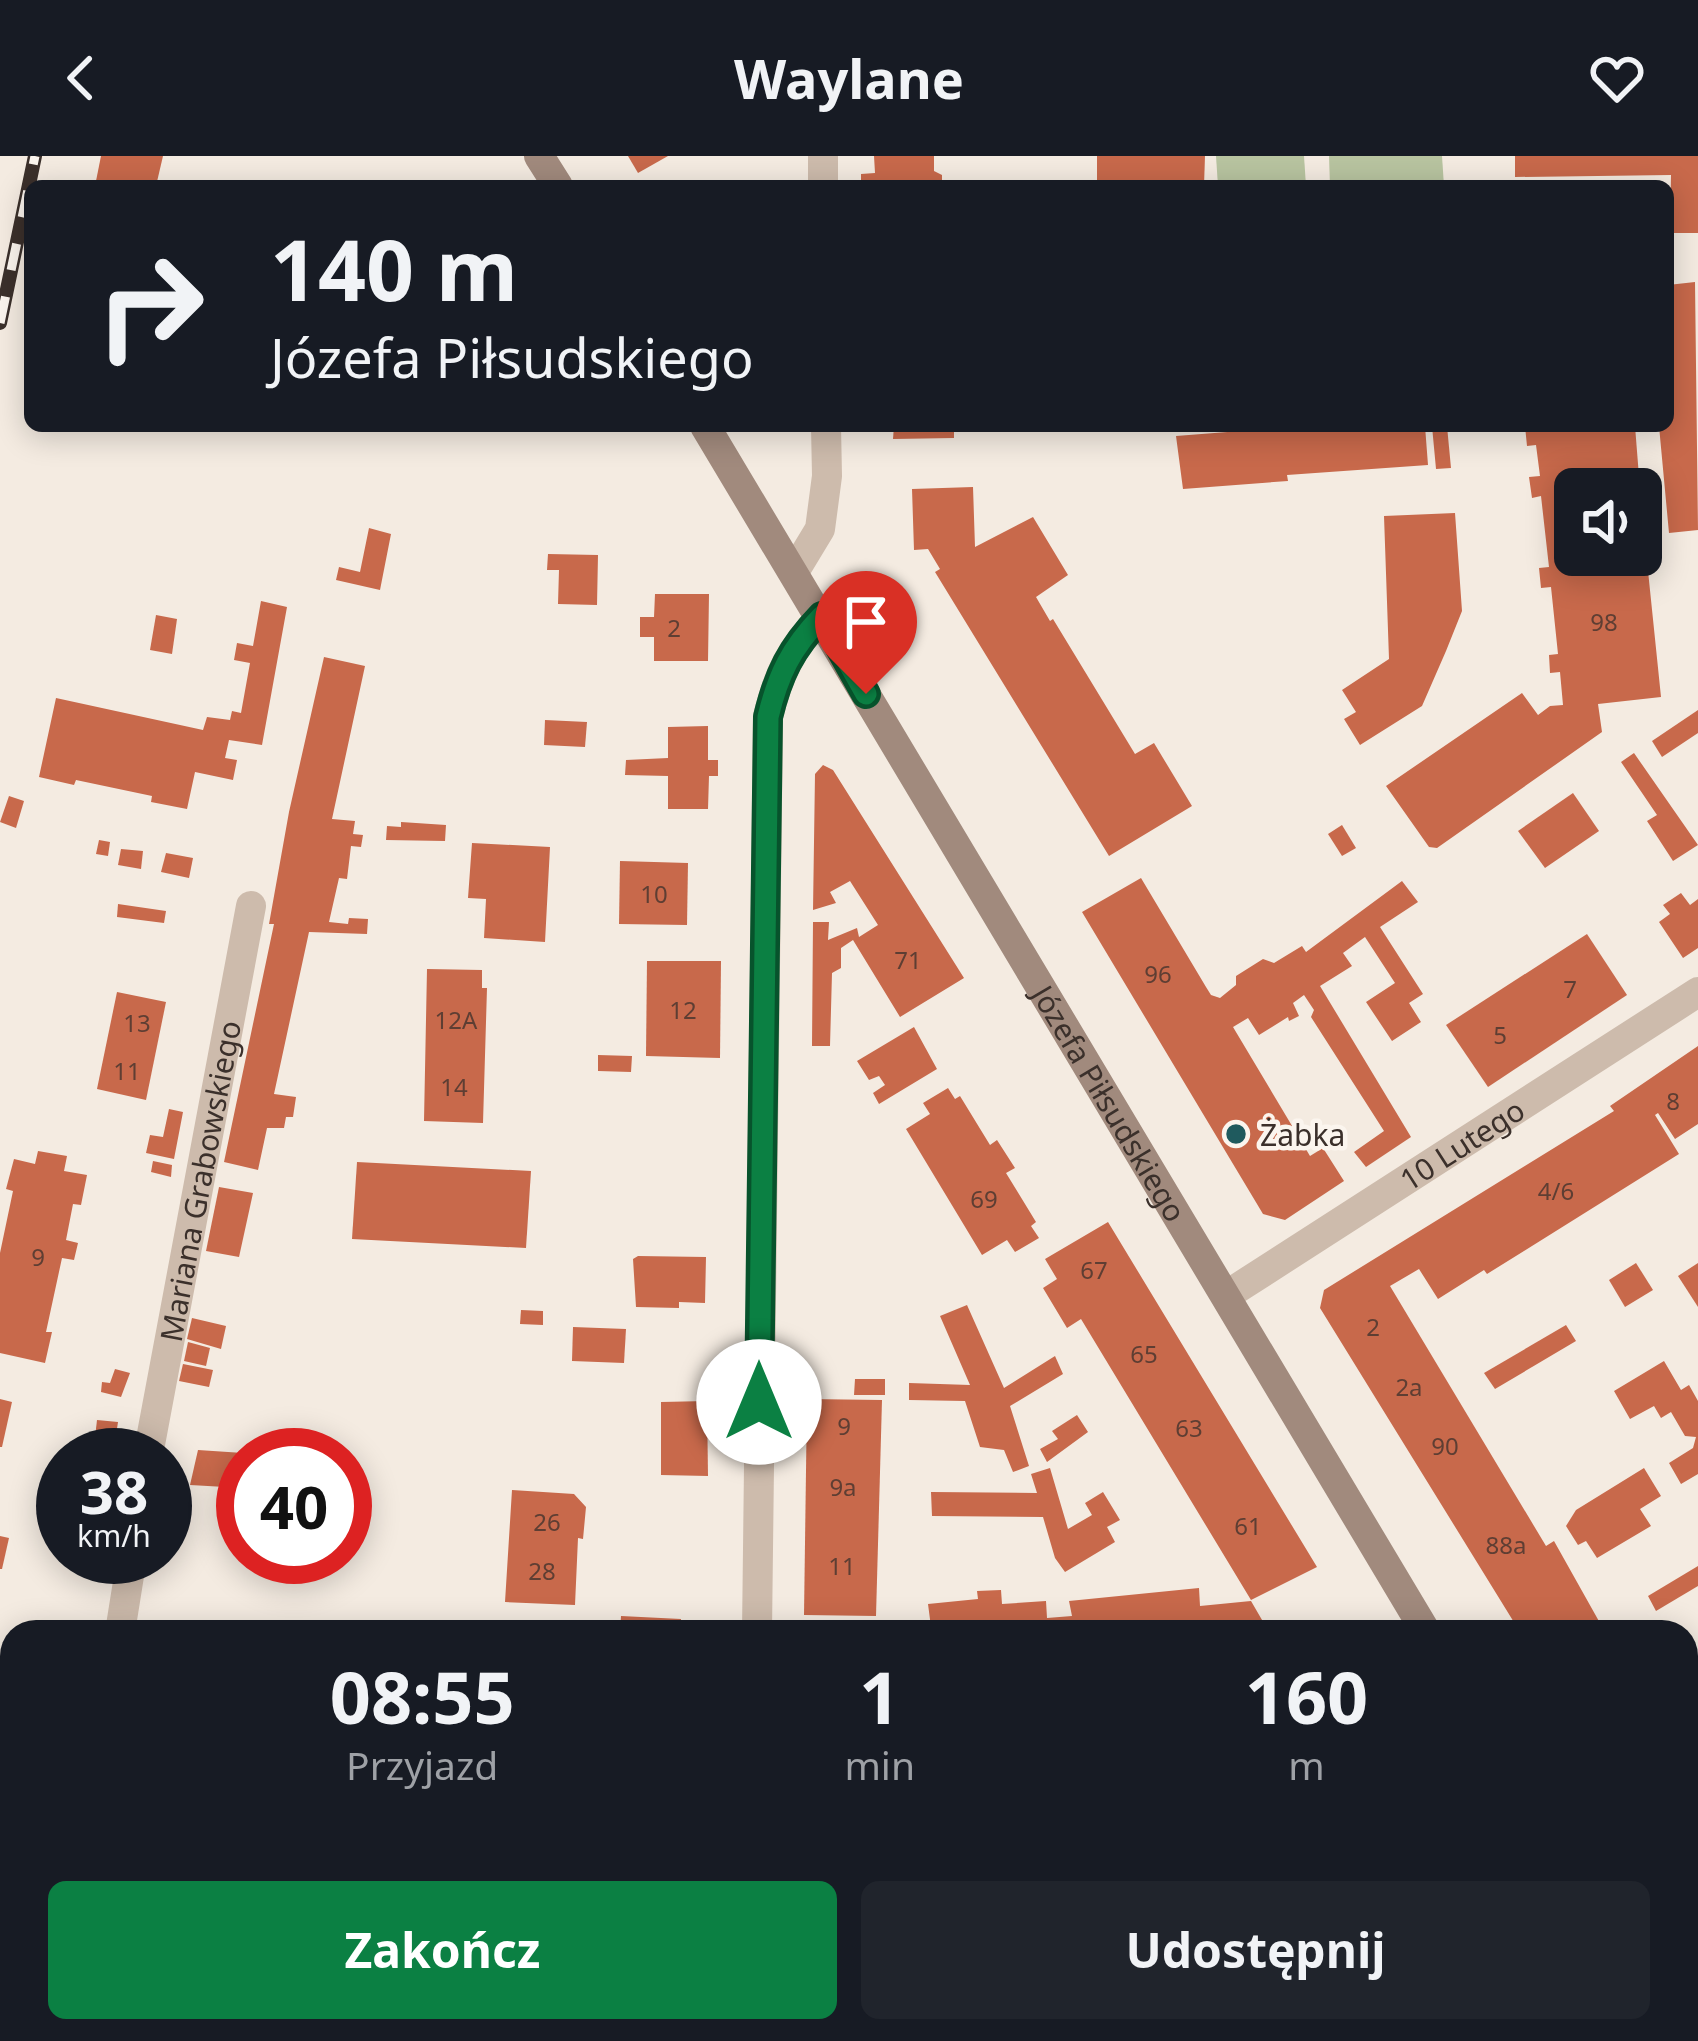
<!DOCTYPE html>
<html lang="pl">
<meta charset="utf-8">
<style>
:root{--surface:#171b24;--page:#20242c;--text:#f1f3f6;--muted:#9ea1a6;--accent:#0b8043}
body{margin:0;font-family:"Noto Sans",sans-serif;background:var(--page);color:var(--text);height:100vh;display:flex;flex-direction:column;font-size:45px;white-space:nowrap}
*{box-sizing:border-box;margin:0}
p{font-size:39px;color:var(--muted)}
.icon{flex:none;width:66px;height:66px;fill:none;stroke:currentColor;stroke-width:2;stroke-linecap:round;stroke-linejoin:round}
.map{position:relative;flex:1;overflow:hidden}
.side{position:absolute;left:0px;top:1464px;width:1698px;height:423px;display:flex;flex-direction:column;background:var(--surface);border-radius:36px 36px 0 0;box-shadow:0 6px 30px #0003}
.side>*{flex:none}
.hud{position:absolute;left:24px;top:24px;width:1650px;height:252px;border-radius:18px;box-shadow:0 6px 30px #0003;background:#171b24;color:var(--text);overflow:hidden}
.tools{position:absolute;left:1554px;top:312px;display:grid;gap:24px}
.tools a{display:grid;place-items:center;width:108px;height:108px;border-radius:18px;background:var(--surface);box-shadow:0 6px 30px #0003;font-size:60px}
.speed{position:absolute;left:36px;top:1272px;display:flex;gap:24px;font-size:60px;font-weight:700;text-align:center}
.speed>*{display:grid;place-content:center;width:156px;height:156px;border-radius:50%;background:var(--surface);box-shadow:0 6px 30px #0003;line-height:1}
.speed small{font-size:30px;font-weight:400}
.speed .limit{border:18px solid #d22;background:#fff;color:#111}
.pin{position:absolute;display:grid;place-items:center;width:102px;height:102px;color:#fff;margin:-123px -51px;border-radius:50% 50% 50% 0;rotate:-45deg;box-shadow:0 0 12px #0007}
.pin .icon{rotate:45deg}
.me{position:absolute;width:132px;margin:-66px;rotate:0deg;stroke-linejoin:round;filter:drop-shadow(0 0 9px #0008)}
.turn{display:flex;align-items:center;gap:42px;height:252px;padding:0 48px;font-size:54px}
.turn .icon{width:156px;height:156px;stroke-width:2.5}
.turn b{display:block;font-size:84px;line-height:102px}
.eta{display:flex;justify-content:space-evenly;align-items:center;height:204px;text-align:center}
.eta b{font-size:72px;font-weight:700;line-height:84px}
.primary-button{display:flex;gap:24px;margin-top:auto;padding:24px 48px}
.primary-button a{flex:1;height:138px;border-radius:18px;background:var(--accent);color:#fff;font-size:48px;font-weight:700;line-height:138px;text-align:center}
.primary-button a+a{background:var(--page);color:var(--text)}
header{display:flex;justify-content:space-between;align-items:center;height:156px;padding:0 48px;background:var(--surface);font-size:54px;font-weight:700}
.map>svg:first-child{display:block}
.green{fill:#b8c4a0}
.building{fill:#c8694b}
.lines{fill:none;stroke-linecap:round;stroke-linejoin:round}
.minor{stroke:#cdbbac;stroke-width:30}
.tertiary{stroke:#cdbbac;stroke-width:30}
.secondary{stroke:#a18a7d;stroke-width:30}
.rail-casing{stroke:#3b302b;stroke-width:14}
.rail{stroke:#fbf5ee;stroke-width:9;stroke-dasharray:27;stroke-linecap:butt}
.route-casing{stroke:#07532c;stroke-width:30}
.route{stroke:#0b8043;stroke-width:21}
.poi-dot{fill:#1f5a5e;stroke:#fbf5ee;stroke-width:4.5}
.labels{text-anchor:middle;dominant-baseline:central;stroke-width:9;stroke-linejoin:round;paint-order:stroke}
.number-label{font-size:24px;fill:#5e3e33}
.street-label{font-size:30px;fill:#3b302b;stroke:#fbf5ee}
.poi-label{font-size:30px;fill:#3b302b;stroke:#fbf5ee;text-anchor:start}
</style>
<header><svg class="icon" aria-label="back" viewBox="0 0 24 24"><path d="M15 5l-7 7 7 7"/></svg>Waylane<svg class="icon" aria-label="heart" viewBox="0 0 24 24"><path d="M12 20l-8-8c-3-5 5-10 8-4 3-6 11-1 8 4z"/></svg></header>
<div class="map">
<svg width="1698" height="1885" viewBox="0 0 1698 1885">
<rect width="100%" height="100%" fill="#f4ebe1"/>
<g class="green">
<polygon points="1216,0 1304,0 1306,30 1218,30"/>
<polygon points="1329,0 1442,0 1444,30 1330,30"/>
<polygon points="1698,1538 1698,1633 1686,1633 1686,1545"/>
</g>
<g class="building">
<polygon points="101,0 163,0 156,30 95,30"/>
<polygon points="628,0 668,0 638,17"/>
<polygon points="874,0 934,0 934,15 942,19 942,30 861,30 861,18 875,17"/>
<polygon points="1097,0 1205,0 1204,30 1097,30"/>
<polygon points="1515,0 1698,0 1698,77 1670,77 1671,19 1515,21"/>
<polygon points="1695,126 1698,374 1669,377 1659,270 1668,270 1668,129"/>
<polygon points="894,270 954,270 954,282 893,283"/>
<polygon points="1304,270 1425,270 1428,309 1287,319 1288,325 1183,333 1176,280"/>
<polygon points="1432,270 1447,270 1451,312 1436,313"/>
<polygon points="1525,270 1635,270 1640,333 1575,333 1575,399 1641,399 1641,376 1644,376 1661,541 1598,548 1602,576 1437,692 1429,691 1386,630 1522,537 1538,559 1550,550 1563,549 1560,516 1550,517 1549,499 1558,498 1551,431 1541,432 1539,412 1549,411 1541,340 1532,342 1529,321 1540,320 1536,289 1527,290"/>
<polygon points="973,331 975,391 1033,361 1068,419 1036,441 1050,465 1053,463 1135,598 1154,587 1192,650 1109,700 935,416 940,413 928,393 914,394 912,333"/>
<polygon points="1455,357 1462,455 1446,495 1422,550 1360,589 1344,563 1356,556 1342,534 1389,503 1384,360"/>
<polygon points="369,372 391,378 380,434 336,424 339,411 360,416"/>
<polygon points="548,398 598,399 597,449 558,448 559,414 547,414"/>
<polygon points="655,438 709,438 708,505 654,505 654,481 640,481 640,461 654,461"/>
<polygon points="261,445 287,451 262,589 229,584 225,602 237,604 233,624 195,616 187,653 151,646 152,640 76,624 74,629 39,621 56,542 203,574 207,561 230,564 232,555 241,557 250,507 234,504 237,487 253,490"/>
<polygon points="156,459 177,463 172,498 150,494"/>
<polygon points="324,501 365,510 332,663 355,665 353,678 363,679 361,691 351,690 347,723 339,722 329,766 348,768 349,762 368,763 367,778 309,776 274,938 296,941 293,961 286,961 284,972 267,972 258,1014 224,1006 274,768 269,768 289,656"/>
<polygon points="1698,554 1698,577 1662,601 1652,585"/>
<polygon points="545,564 587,566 585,591 544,589"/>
<polygon points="708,570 708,604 718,604 718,620 709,620 708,653 668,653 668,620 625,619 626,604 668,602 668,571"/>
<polygon points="1634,597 1698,689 1673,705 1647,665 1657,659 1621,606"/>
<polygon points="823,609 833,614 964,822 900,861 853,784 841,792 841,812 832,817 830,890 812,890 813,766 829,766 828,784 857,772 859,781 878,769 850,725 830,736 836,747 813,754 815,618"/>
<polygon points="1573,637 1599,675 1545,712 1518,675"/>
<polygon points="9,640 24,645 16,672 0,666"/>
<polygon points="401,666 446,669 445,685 386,684 387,670 401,671"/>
<polygon points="1342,669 1356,692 1342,700 1328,678"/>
<polygon points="99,684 110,686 108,700 96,698"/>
<polygon points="472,687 550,691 545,786 484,782 486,743 468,742"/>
<polygon points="121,693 143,695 141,713 118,709"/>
<polygon points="166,697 193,702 189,722 161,716"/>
<polygon points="620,705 688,707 687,769 619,768"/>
<polygon points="1141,722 1206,831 1211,839 1220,842 1236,829 1236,820 1263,803 1274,807 1302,790 1306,796 1402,725 1418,746 1380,771 1423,838 1409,847 1421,866 1392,885 1366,846 1395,827 1365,781 1343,797 1352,810 1320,830 1411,981 1366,1011 1354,996 1384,975 1311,861 1314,854 1304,839 1293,847 1299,860 1289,865 1288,861 1259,879 1248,862 1233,871 1310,1000 1323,992 1344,1025 1285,1064 1263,1058 1082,756"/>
<polygon points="1681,737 1690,749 1698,743 1698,792 1683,802 1659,766 1670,758 1663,749"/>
<polygon points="118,748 166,755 164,767 117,761"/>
<polygon points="1587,778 1627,839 1488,931 1446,869"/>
<polygon points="647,805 721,805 720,902 646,900"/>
<polygon points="427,813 482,814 482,832 487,832 483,967 424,965"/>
<polygon points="117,836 166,846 146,944 97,933"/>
<polygon points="914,871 937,913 879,948 873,937 885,929 879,920 869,924 857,905"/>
<polygon points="1698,890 1698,968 1675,983 1658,957 1655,959 1679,998 1487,1118 1484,1114 1438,1143 1419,1113 1390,1130 1546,1390 1554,1385 1605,1476 1520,1476 1320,1152 1324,1134 1614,955 1610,950"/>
<polygon points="598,899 632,900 631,916 598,915"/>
<polygon points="948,932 955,943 960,940 990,989 997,984 1015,1012 1006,1017 1036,1066 1031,1070 1039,1082 1015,1096 1007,1084 982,1099 906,973 930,958 923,947"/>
<polygon points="169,953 183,956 174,1003 146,997 150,979 163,981"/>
<polygon points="38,995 67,1000 64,1015 87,1019 81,1049 73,1048 66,1084 78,1087 74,1104 62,1102 46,1176 52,1176 45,1207 0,1197 0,1097 13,1035 6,1033 14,1003 35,1008"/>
<polygon points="153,1005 172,1009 171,1021 151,1016"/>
<polygon points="357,1006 531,1015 526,1092 352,1083"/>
<polygon points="219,1031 253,1037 239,1101 206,1095"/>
<polygon points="1108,1066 1317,1411 1251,1444 1081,1163 1067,1172 1043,1132 1057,1123 1045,1103"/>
<polygon points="638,1100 706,1101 705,1147 679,1146 679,1152 636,1151 633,1103"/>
<polygon points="1636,1107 1653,1134 1625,1151 1609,1124"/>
<polygon points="1698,1107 1698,1151 1678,1120"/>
<polygon points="967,1149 1004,1232 1055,1200 1063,1218 1010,1250 1029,1310 1013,1316 1004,1294 980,1291 965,1245 909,1244 909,1227 970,1229 940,1160"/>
<polygon points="521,1154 543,1155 543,1169 520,1168"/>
<polygon points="192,1162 226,1170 221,1193 187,1183"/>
<polygon points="1566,1169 1576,1185 1495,1233 1484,1217"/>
<polygon points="573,1171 626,1173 624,1207 572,1205"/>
<polygon points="188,1186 210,1192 206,1210 184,1205"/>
<polygon points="1664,1205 1681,1234 1689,1229 1698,1245 1698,1318 1681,1328 1669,1307 1693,1292 1696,1281 1685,1280 1671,1256 1661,1262 1654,1250 1630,1263 1614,1235"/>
<polygon points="183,1208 213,1214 209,1231 179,1225"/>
<polygon points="115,1213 130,1217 121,1241 101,1236 102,1226 110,1227"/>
<polygon points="855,1223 885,1223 885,1239 854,1239"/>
<polygon points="0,1243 12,1246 2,1291 0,1291"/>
<polygon points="807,1243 882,1244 876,1460 804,1459"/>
<polygon points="707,1245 708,1320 661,1319 661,1246"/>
<polygon points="1077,1259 1088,1276 1047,1306 1040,1293 1058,1283 1052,1275"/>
<polygon points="97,1264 118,1266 113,1299 93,1299"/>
<polygon points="198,1294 243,1297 243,1332 190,1329"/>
<polygon points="1050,1312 1068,1373 1092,1359 1085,1347 1103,1336 1120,1364 1107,1371 1115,1386 1065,1416 1055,1402 1043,1361 932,1360 931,1336 1037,1337 1031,1318"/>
<polygon points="1644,1312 1661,1340 1640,1353 1651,1370 1597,1402 1586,1385 1578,1389 1566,1370 1576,1354"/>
<polygon points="512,1334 574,1338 586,1351 583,1383 578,1382 575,1449 505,1446"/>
<polygon points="0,1380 9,1382 2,1413 0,1413"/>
<polygon points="1698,1410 1698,1430 1656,1455 1648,1440"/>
<polygon points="1199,1432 1200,1450 1251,1445 1269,1476 936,1476 936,1471 931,1471 928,1448 978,1443 977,1435 1001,1434 1002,1448 1046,1445 1047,1462 1072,1460 1069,1445"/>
<polygon points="621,1460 681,1463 680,1476 620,1476"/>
<polygon points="1686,1656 1698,1674 1698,1772 1686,1753"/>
<polygon points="0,1676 12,1678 9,1775 0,1773"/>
<polygon points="620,1875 693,1875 692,1885 619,1885"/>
<rect x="1145" y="1875" width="54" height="10"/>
<polygon points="1487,1875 1588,1875 1572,1885 1493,1885"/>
<polygon points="1013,1880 1053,1881 1053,1885 1012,1885"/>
</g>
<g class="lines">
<g class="minor">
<polyline points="823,0 823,30"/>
<polyline points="794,416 820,373 827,320 826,270"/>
<path id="s1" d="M148 1299 251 750"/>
<polyline points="120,1476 132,1401"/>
<polyline points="37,1885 39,1875"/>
</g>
<g class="tertiary">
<path id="s2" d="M1227 1139 1698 836"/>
<path d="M757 1476 768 561C778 519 791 491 822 461"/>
<polyline points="742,1885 742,1875"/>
</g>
<g class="secondary">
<polyline points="539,0 558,30"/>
<path id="s3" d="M705 270 1426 1476"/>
<polyline points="1682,1875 1689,1885"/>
</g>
<g class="rail-casing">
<polyline id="rail" points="0,167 35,0"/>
</g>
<use href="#rail" class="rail"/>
</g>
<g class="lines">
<g class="route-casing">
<path id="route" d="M759 1246 768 561C778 519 791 492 822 460L866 538"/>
</g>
<use href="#route" class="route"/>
</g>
<circle class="poi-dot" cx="1236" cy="978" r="12"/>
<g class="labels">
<g class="number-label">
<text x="1604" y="465">98</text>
<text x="674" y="471">2</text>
<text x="654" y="737">10</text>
<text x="908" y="803">71</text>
<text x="1158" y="817">96</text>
<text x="1570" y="832">7</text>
<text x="683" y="853">12</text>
<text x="456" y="863">12A</text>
<text x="137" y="866">13</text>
<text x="1500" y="878">5</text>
<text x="127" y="914">11</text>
<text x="454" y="930">14</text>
<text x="1673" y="944">8</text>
<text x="1556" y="1034">4/6</text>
<text x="984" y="1042">69</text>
<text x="38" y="1100">9</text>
<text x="1094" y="1113">67</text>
<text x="1373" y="1170">2</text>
<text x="1144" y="1197">65</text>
<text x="1409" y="1230">2a</text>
<text x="844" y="1269">9</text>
<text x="1189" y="1271">63</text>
<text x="1445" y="1289">90</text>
<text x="843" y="1330">9a</text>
<text x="547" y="1365">26</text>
<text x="1248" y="1369">61</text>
<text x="1506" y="1388">88a</text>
<text x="842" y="1409">11</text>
<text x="542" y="1414">28</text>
</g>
<g class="street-label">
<text stroke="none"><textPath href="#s3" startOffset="789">Józefa Piłsudskiego</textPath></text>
<text stroke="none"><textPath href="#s2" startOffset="279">10 Lutego</textPath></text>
<text stroke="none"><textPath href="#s1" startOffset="279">Mariana Grabowskiego</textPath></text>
</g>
<g class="poi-label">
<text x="1260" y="978">Żabka</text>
</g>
</g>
</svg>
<div class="tools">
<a><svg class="icon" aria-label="sound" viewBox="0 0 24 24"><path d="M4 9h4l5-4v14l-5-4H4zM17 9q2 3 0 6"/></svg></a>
</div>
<div class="speed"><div>38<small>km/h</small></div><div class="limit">40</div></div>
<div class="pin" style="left:866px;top:538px;background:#d93025"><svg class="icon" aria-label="arrive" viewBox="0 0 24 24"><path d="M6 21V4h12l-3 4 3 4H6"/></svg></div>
<svg class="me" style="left:759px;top:1246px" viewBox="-20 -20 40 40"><circle r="19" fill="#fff"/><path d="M0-13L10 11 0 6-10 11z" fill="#0b8043"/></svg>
<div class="hud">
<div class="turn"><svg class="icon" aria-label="right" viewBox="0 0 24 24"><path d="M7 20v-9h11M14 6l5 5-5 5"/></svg><div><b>140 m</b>Józefa Piłsudskiego</div></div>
</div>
<section class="side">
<div class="eta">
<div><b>08:55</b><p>Przyjazd</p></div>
<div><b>1</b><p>min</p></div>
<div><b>160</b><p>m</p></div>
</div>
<div class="primary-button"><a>Zakończ</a><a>Udostępnij</a></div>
</section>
</div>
